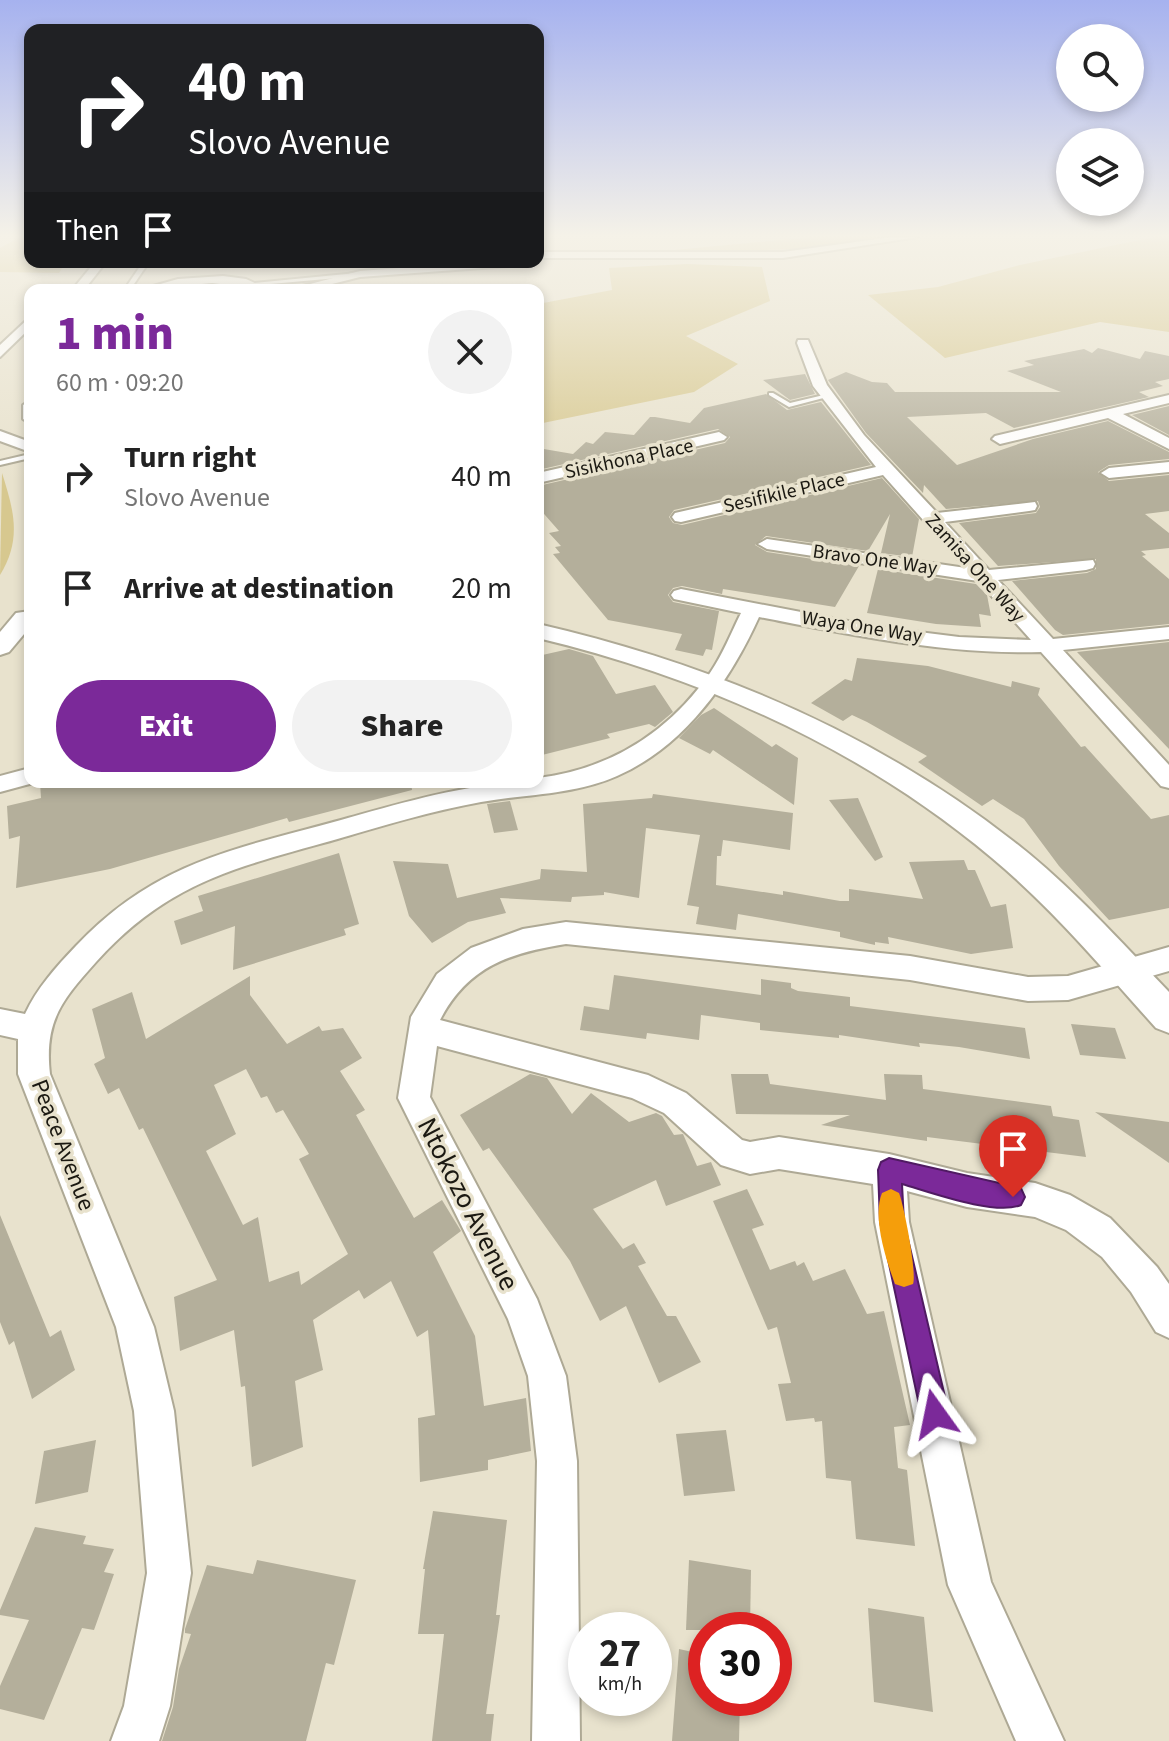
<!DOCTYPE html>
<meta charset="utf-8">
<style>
:root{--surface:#fff;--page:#f2f2f2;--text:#222;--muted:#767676;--accent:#7b2999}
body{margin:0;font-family:"Source Sans 3",sans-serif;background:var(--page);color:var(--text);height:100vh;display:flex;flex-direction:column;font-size:30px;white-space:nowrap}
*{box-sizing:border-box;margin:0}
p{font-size:26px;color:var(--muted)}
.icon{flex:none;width:44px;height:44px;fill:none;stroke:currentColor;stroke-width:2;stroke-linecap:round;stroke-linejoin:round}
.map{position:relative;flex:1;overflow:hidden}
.panel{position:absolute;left:24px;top:284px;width:520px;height:504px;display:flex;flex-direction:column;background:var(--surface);border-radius:16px;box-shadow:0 4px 12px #0003}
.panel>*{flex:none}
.hud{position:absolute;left:24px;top:24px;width:520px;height:244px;border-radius:16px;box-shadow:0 4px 12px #0003;background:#202124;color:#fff;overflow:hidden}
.buttons{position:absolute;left:1056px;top:24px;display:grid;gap:16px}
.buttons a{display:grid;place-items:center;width:88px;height:88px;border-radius:50%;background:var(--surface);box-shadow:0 4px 12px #0003;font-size:40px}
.speed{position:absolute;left:568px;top:1612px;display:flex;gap:16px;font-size:40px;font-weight:700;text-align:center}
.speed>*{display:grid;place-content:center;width:104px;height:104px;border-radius:50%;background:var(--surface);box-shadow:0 4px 12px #0003;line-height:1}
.speed small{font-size:20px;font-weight:400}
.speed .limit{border:12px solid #d22;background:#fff;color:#111}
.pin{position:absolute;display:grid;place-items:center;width:68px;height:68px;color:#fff;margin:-82px -34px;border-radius:50% 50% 50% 0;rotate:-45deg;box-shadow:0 0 8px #0007}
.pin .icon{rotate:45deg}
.me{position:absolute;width:88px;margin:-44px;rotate:348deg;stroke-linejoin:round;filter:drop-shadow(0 0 6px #0008)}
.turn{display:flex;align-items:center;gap:28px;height:168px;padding:0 32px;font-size:36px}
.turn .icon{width:104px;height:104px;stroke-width:2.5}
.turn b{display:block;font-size:56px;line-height:68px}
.then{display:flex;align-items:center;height:76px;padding:0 32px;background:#0003;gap:16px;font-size:30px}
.round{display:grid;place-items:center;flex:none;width:84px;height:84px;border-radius:42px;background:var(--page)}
.headline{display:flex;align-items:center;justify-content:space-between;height:136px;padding:0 32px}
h1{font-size:48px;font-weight:800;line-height:60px;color:var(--accent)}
.button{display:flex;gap:16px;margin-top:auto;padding:16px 32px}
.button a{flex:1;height:92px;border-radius:48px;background:var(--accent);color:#fff;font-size:32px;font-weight:800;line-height:92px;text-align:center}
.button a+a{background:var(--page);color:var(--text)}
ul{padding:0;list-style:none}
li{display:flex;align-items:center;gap:24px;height:112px;padding:0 32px}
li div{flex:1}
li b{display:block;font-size:30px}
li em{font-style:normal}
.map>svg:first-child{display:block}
.green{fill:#d7c88f}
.building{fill:#b4af9b;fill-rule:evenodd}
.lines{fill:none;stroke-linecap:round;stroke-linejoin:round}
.service-casing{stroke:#aea995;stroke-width:4}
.minor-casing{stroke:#aea995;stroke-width:4}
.tertiary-casing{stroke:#aea995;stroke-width:4}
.service{fill:#fff;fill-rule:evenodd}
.minor{fill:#fff;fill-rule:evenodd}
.tertiary{fill:#fff;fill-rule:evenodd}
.route{fill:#7b2999;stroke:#501b63;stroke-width:2}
.slow{fill:#f59e0b}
.labels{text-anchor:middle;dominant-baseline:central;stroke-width:7;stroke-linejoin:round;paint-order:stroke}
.far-street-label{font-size:20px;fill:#1b1912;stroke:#e8e2cd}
.street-label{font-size:24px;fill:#1b1912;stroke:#e8e2cd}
.near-street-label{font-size:28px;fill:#1b1912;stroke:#e8e2cd}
</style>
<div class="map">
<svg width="1169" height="1741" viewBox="0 0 1169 1741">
<rect width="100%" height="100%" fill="#e8e2cd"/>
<g class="green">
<polygon points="20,237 30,237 30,262 66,262 59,273 0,272 0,248"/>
<polygon points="812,237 886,237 800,249 643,253"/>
<polygon points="1154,237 1169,237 1169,332 1100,322 945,358 868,295 938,287 1020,265"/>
<polygon points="687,264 762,267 770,301 686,336 738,364 694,392 538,424 538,304 612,290 609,268"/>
<path d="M2 473C14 511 22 539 0 575Z"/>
</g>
<g class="building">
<polygon points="1098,348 1140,359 1145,351 1169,356 1169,379 1155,382 1163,386 1139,392 1149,397 1014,428 986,413 907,417 957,465 1033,439 1108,421 1169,452 1169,459 1109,465 1098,472 1109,481 1169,475 1169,511 1145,514 1169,533 1169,548 1141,551 1146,555 1142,556 1169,579 1169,624 1063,635 1055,630 1012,581 1087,573 1096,569 1096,559 998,566 959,523 1036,513 1040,507 1038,501 946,509 924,485 923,493 866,433 828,380 846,372 872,382 887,383 895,392 1061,392 1007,371 1034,365 1024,361 1084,349 1092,353"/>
<polygon points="805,374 815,394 790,400 763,380"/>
<polygon points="766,394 787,410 821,402 871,465 674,510 669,517 673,523 682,525 882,478 919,519 912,557 881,553 890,514 868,551 766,536 755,545 767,552 859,566 835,607 723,589 722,594 682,586 673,588 668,595 673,602 719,611 712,650 706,649 703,656 675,650 682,634 608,620 553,554 560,553 555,547 561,546 549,533 559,531 538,507 538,486 725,443 730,437 718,429 538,470 538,448 573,454 586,442 593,444 605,432 634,435 650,417 655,417 690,423 704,408"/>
<polygon points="1169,406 1169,435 1132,415"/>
<polygon points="878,569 976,584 987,595 991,616 979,614 981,627 936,624 867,613"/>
<polygon points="1169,642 1169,749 1077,652"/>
<polygon points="569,649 593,656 616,694 655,685 673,712 655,727 649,724 607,734 610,738 538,756 538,656"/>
<polygon points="857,658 928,666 1011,687 1012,681 1040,688 1038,695 1081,747 1085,746 1151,819 1169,815 1169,908 1109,920 1059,866 1024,819 993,799 982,806 918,762 927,756 867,722 852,715 843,721 811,703 845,679 852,681"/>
<polygon points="714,708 772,747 776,744 798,758 794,805 713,750 710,754 679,738 701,715"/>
<polygon points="40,782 411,782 412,790 289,822 287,818 110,869 16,888 20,836 9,839 7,806 41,798"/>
<polygon points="653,794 793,813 790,850 723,840 721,856 717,856 716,885 783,895 783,891 840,901 849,901 849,889 923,899 909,862 964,860 968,870 975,870 991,907 1006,904 1013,948 971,954 888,937 889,944 875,942 875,945 840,937 840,932 738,914 736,930 696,924 699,907 687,905 700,835 646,828 639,898 604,892 604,895 572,897 571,902 500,898 506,913 468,922 432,943 409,916 393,861 448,864 457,898 540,879 541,869 587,872 583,804 652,798"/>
<polygon points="858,798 883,857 875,861 829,800"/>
<polygon points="510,801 518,830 494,833 487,804"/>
<polygon points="339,853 359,924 344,929 346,935 233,970 235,926 181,945 174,921 203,911 198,896"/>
<polygon points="614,975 761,995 761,979 791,983 791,988 798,991 850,997 850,1006 1025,1028 1030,1059 959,1047 919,1043 920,1047 839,1035 839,1038 760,1030 760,1023 701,1015 699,1040 647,1033 646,1039 580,1030 584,1006 609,1010"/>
<path d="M250 976V995L287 1044 319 1026 322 1031 343 1028 362 1058 340 1071 365 1110 356 1115 414 1218 442 1200 461 1231 433 1252 475 1336 484 1406 526 1398 531 1451 488 1460V1470L420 1482 418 1418 435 1415 428 1330 417 1337 391 1281 364 1299 359 1290 313 1320 323 1370 295 1381 303 1447 252 1467 245 1386 241 1387 234 1330 180 1351 174 1297 217 1280 143 1128 139 1130 119 1088 108 1094 94 1064 105 1058 92 1009 132 992 146 1039ZM246 1069 261 1098 267 1096 276 1113 283 1110 309 1154 299 1159 348 1254 301 1285 299 1271 269 1282 258 1217 243 1225 206 1151 236 1134 214 1085Z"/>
<polygon points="1071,1024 1115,1028 1126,1059 1080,1055"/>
<polygon points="530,1074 547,1078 572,1114 591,1093 629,1122 656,1113 662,1116 674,1135 683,1134 697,1166 711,1162 721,1185 666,1206 656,1180 593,1209 623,1249 634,1243 646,1263 638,1266 667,1316 676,1316 701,1362 659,1383 626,1306 600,1321 570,1261 489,1148 483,1151 460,1115"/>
<polygon points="731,1074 768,1074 770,1084 886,1100 884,1074 922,1075 923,1089 1051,1106 1053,1116 1079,1120 1086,1157 927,1137 927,1141 821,1125 850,1115 736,1114"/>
<polygon points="1095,1112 1169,1122 1169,1163"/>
<polygon points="747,1189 764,1225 752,1229 770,1270 795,1261 797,1266 804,1262 813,1281 845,1269 867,1314 884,1311 910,1425 894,1427 898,1468 907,1470 915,1546 856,1539 851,1481 826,1478 822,1421 815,1422 814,1418 786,1421 778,1384 791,1383 777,1327 768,1330 713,1201"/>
<polygon points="0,1215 50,1337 61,1330 75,1370 32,1399 14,1341 9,1345 0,1322"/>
<polygon points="726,1430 735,1491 684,1496 676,1434"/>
<polygon points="96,1440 88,1492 35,1504 44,1451"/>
<polygon points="433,1511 507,1520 496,1615 500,1615 486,1714 494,1714 491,1741 432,1741 444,1634 418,1634 425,1569 423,1569"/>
<polygon points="35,1527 86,1536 83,1544 114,1549 104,1572 114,1574 94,1630 82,1628 44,1720 0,1709 0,1686 29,1620 0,1615 0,1610"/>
<polygon points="257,1560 356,1580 334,1665 326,1663 306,1741 162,1741 173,1707 179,1669 191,1634 185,1633 185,1629 207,1565 253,1574"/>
<polygon points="689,1560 751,1570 750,1630 686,1630"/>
<polygon points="868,1608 924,1617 933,1712 874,1702"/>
<polygon points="679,1649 706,1655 706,1698 740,1698 739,1741 672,1741"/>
</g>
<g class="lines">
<g class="service-casing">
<g id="service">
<polygon points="143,262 149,262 130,290 124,290"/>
<polygon points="357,273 359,276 248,286 245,284"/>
<polygon points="769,393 773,393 790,403 828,394 831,396 789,407 769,395"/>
<polygon points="30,454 30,458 0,465 0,461"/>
</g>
</g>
<g class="minor-casing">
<g id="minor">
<polygon points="892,237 918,237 783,258 538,258 538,252 783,252"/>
<polygon points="95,262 106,262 84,290 72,290"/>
<polygon points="478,262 528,262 523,265 360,277 308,290 287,290 360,271"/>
<polygon points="223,276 246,279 270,290 212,283 139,290 178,279"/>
<polygon points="30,317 30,328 0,357 0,345"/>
<path d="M798 340H808L827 385 864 435 937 513 1035 502 1037 506 1035 510 1029 511 945 522 989 570 1093 560 1095 564 1093 568 1086 570 998 580 1053 639 1169 627V639L1063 650 1169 765V788L1161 786 1041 652C946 655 852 635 759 617 730 681 685 746 617 776 574 795 526 794 481 802 431 811 382 826 334 840 235 868 168 882 96 962 62 1000 44 1021 50 1074L154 1327 174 1411 191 1573 170 1706 159 1741H111L124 1706 147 1573 134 1411 116 1327 18 1074V1039L0 1035V1009L25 1014C37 988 56 967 76 946 155 862 235 849 341 820 406 802 470 782 538 782V778C610 769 668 733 710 673 723 654 731 633 741 613L674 599 671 595 674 591 681 589 879 627 959 637 1031 640 978 581 767 549 758 544 767 539 966 568 883 475 681 522 675 521 672 517 675 513 876 467 813 386 797 343Z"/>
<polygon points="1169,395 1169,403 1123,414 1169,438 1169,449 1108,418 1000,444 992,439 995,436"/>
<polygon points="30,401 30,423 23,419 23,405"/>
<polygon points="0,431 30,442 30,452 0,441"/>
<polygon points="719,432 727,437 724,440 538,483 538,473"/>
<polygon points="1169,462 1169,472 1109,478 1101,473 1109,468"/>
<polygon points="30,768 30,782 37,782 0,792 0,776"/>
<path d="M566 922 910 956 1028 977 1068 976 1169 947V971L1068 1000 1028 1001 910 980 566 944C510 953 468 966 440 1020L648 1075 686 1093 742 1140 750 1142 779 1137 889 1154 967 1173 1035 1183 1070 1195 1110 1218 1157 1267 1169 1284V1338L1156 1332 1131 1292 1102 1257 1066 1230 1035 1217 967 1207 907 1191 909 1222 991 1582 1064 1741H1016L948 1585 875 1222 873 1184 779 1169 750 1174 721 1165 664 1113 632 1098 437 1046 430 1097 537 1299 566 1376 577 1461 580 1741H532L537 1461 528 1376 508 1319 398 1098 411 1017 437 974 471 948 523 929Z"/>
</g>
</g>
<g class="tertiary-casing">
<g id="tertiary">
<polygon points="30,611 30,627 9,652 0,655 0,632 16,613"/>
<path d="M538 624C711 664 872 731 1013 841 1070 885 1119 940 1169 992V1033L1156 1028C1104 970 1053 909 992 858 861 748 704 678 538 638Z"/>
</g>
</g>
<use href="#service" class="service"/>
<use href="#minor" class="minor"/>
<use href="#tertiary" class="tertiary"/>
</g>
<linearGradient id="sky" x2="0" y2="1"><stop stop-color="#a6b2ef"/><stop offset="0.49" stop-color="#f5f2e8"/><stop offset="1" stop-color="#f5f2e8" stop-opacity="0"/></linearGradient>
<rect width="1169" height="481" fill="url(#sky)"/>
<path class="route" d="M889 1158 1021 1188 1025 1197 1021 1205C995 1216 930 1192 902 1184L904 1222 949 1414 945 1424 935 1428 925 1424 921 1414 880 1222 878 1170 881 1162Z"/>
<path class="slow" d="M891 1189 899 1193C904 1205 917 1274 913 1284L904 1287 895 1284C886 1260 872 1217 882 1193Z"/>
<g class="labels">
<g class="far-street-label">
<text transform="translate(629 459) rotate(-12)">Sisikhona Place</text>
<text transform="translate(784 493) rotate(-13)">Sesifikile Place</text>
<text transform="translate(875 560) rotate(8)">Bravo One Way</text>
<text transform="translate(975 568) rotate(48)">Zamisa One Way</text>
<text transform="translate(862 627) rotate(9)">Waya One Way</text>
</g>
<g class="street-label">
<text transform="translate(63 1145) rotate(69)">Peace Avenue</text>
</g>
<g class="near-street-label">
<text transform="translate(468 1204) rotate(63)">Ntokozo Avenue</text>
</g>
</g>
</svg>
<div class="buttons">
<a><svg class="icon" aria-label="search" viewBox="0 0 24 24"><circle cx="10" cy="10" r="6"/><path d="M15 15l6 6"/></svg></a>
<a><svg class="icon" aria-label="layers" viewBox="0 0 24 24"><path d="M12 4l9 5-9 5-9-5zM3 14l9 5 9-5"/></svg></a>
</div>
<div class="speed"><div>27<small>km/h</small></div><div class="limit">30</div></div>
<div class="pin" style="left:1013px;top:1197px;background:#d93025"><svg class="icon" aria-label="arrive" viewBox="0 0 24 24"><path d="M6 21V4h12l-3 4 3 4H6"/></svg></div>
<svg class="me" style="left:935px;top:1414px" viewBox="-20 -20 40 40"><path d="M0-17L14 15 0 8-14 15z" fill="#7b2999" stroke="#fff" stroke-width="4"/></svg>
<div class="hud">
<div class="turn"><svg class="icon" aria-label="right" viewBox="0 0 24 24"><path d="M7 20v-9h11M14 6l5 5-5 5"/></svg><div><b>40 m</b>Slovo Avenue</div></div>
<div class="then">Then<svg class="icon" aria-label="arrive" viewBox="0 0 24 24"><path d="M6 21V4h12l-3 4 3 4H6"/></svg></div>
</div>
<section class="panel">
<div class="headline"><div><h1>1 min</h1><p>60 m · 09:20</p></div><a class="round"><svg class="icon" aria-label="close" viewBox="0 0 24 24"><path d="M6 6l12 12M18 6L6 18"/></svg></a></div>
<ul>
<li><svg class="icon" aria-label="right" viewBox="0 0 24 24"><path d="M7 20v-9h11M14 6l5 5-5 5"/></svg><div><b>Turn right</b><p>Slovo Avenue</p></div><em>40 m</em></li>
<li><svg class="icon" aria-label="arrive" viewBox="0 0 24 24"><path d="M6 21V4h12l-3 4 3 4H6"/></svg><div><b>Arrive at destination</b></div><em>20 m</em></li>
</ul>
<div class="button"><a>Exit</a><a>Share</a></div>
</section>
</div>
